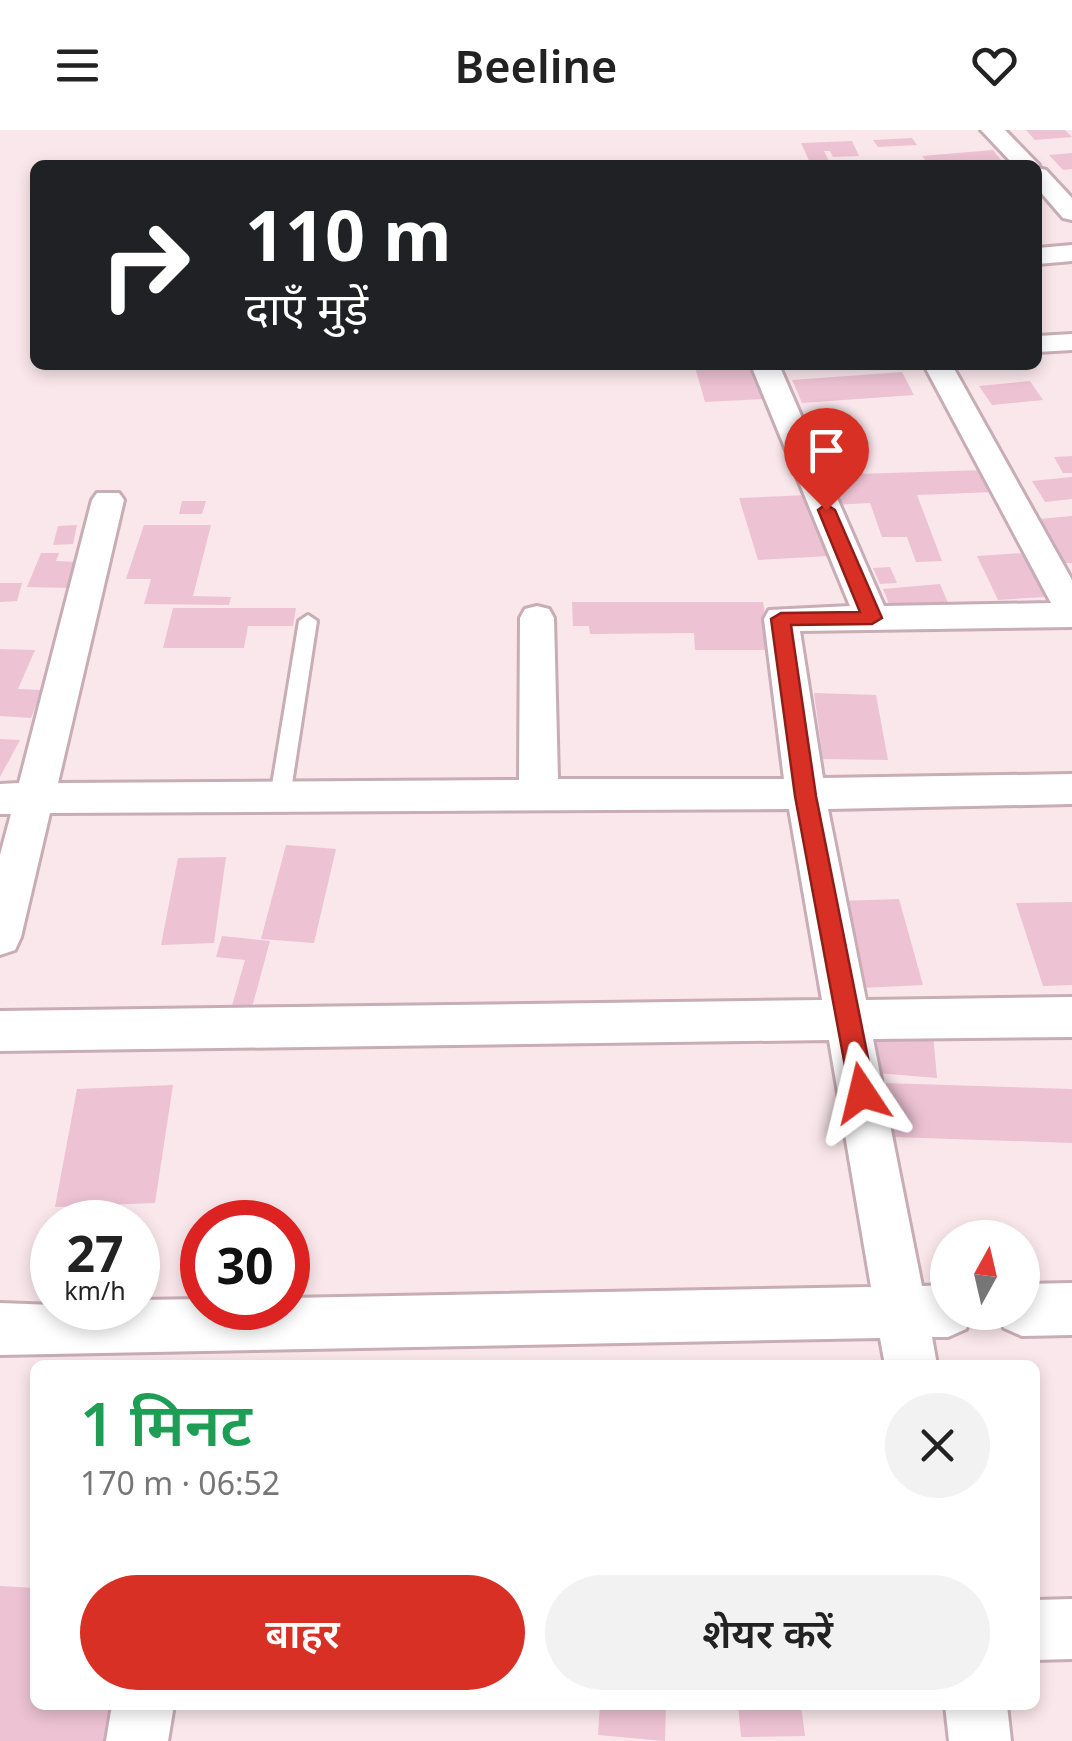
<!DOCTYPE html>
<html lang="hi">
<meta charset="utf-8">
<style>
:root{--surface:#fff;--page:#f2f2f2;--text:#222;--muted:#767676;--accent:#d93025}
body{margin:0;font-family:"Noto Sans","Noto Sans Devanagari",sans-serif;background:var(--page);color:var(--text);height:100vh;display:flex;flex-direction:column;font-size:38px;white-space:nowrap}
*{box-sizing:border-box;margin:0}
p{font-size:32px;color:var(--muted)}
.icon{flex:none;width:55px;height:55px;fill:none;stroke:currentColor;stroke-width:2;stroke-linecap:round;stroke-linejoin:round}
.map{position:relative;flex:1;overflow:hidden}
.side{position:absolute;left:30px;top:1230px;width:1010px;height:350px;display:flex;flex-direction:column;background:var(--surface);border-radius:15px;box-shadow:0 5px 15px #0003}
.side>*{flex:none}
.banner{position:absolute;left:30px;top:30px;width:1012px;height:210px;border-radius:15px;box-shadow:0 5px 15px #0003;background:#202124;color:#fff;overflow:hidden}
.needle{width:65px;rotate:8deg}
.tools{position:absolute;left:930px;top:1090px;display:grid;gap:20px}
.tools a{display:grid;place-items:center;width:110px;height:110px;border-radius:50%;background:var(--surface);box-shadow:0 5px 15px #0003;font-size:50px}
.speed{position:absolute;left:30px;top:1070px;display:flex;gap:20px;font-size:50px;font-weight:700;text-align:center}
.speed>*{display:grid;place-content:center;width:130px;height:130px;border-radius:50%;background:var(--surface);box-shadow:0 5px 15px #0003;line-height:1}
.speed small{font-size:25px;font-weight:400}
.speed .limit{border:15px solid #d22;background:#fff;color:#111}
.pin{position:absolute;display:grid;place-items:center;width:85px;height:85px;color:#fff;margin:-102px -42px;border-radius:50% 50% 50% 0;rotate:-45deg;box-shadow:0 0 10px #0007}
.pin .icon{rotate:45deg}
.me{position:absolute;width:110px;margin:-55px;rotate:350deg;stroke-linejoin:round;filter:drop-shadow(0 0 8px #0008)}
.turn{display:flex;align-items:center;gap:35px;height:210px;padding:0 50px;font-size:45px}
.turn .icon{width:130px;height:130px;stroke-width:2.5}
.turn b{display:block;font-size:70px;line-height:85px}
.round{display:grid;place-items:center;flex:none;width:105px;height:105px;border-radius:52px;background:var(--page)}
.summary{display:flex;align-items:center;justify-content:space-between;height:170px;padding:0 50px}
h1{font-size:60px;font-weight:600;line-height:75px;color:#1e9e55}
.primary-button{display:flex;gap:20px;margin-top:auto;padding:20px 50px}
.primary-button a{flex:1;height:115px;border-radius:60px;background:var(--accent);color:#fff;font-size:40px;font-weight:600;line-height:115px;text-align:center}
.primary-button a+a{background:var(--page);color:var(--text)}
header{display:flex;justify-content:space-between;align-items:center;height:130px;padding:0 50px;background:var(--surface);font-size:45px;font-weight:600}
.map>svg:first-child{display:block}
.building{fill:#edc2d3}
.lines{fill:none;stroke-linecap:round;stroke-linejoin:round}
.lane-casing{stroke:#c8acb6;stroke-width:6}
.street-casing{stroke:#c8acb6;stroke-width:6}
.lane{fill:#fff;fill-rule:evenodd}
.street{fill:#fff;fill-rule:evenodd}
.route{fill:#d93025;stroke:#8d1f18;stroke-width:2.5}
</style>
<header><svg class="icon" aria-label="menu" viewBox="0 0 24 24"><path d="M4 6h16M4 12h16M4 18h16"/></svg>Beeline<svg class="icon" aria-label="heart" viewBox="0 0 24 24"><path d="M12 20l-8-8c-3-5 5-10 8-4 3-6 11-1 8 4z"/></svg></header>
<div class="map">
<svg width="1072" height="1611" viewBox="0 0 1072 1611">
<rect width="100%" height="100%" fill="#fae7eb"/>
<g class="building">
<polygon points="1026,0 1065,0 1072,7 1035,10"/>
<polygon points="912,8 917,15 878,17 873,10"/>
<polygon points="852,11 859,26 833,27 830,21 824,21 831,35 811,35 801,13"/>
<polygon points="993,20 1001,30 929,35 922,26"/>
<polygon points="1072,23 1072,39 1063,40 1049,25"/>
<polygon points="754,235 765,269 705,272 695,237"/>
<polygon points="902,242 914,265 802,273 792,250"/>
<polygon points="1030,251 1043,270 992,275 979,256"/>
<polygon points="1072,326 1072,343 1063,343 1054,327"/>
<polygon points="985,340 995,362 917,365 942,431 916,432 907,407 882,407 870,373 833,375 824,345"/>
<polygon points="1072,347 1072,369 1045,372 1032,351"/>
<polygon points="808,365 829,426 758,430 739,368"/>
<polygon points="182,371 206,371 202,384 179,384"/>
<polygon points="1072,386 1072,433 1065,433 1039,389"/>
<polygon points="77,395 73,414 53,415 58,396"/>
<polygon points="144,395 211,395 193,466 231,467 229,475 144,474 151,449 126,449"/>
<polygon points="41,423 59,423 56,431 80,432 70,458 27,457"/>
<polygon points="1023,423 1045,467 998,470 977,426"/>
<polygon points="890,437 897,453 880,454 873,438"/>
<polygon points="0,453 22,453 17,471 0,472"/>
<polygon points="940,454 951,480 893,484 883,459"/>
<polygon points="572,472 763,472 771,520 695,520 694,503 590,504 589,496 573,496"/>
<polygon points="173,478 296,478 293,496 248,496 244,518 163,518"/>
<polygon points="0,519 35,520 18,559 42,560 31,588 0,586"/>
<polygon points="814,563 876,565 888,630 823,629"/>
<polygon points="0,609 20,610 0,647"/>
<polygon points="286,715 336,719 314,813 261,809"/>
<polygon points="226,727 214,813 161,815 178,728"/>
<polygon points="899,769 923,855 861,858 839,771"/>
<polygon points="1072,772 1072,855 1043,856 1016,773"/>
<polygon points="222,806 270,811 251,881 231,879 245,830 216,827"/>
<polygon points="873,899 933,904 937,948 876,943"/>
<polygon points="884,953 1072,959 1072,1013 893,1007"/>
<polygon points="173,955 155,1073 55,1077 77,959"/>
<polygon points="0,1456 35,1458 35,1575 118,1575 110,1611 0,1611"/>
<polygon points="600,1575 666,1575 665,1611 598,1605"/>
<polygon points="738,1575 801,1575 805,1606 741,1607"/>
</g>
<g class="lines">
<g class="lane-casing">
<polygon id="lane" points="308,485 317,491 290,667 280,675 270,667 299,491"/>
</g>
<g class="street-casing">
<g id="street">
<polygon points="981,0 1005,0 1039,35 1014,35"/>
<polygon points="1038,38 1046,40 1072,68 1072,90 1063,88 1038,59"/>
<polygon points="1072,115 1072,131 1038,134 1038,118"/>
<polygon points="1072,204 1072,220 1038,222 1038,206"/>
<polygon points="751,235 779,235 884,476 1051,473 924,235 952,235 1072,450 1072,497 800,501 823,648 1072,644 1072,674 828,679 866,870 1072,867 1072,907 873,909 922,1156 948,1155 948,1182 973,1182 966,1199 948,1207 932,1207 937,1235 885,1235 880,1208 0,1225 0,1173 138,1178 138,1170 202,1169 202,1178 288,1178 288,1168 871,1157 829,910 0,921 0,881 822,870 789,679 50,683 21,807 15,820 0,825 0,725 11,684 0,684 0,654 19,653 92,370 97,363 119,363 124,370 58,653 519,650 520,488 525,479 537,476 549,479 554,488 558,649 784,649 764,489 769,480 850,476"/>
<polygon points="1072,1153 1072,1205 1022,1206 1004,1198 997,1182 1022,1182 1022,1154"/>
<polygon points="1072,1469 1072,1529 1035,1530 1035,1470"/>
<polygon points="112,1575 174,1575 168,1611 106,1611"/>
<polygon points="945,1575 1007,1575 1011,1611 949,1611"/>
</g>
</g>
<use href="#lane" class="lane"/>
<use href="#street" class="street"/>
</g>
<polygon class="route" points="826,374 835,380 882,488 872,494 791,495 816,666 875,963 871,971 862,974 853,971 850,963 795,666 771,489 781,483 860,482 818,380"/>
</svg>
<div class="tools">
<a><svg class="needle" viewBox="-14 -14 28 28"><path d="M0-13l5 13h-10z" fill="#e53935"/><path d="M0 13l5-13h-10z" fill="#767676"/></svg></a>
</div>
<div class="speed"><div>27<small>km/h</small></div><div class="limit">30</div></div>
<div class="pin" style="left:826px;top:380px;background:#d93025"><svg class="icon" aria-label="arrive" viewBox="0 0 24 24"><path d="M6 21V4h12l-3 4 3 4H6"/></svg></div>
<svg class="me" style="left:862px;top:963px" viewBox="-20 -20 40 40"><path d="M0-17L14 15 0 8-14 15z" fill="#d93025" stroke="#fff" stroke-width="4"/></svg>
<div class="banner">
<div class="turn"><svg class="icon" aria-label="right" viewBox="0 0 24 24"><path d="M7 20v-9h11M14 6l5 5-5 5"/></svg><div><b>110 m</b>दाएँ मुड़ें</div></div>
</div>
<section class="side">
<div class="summary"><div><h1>1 मिनट</h1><p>170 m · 06:52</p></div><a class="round"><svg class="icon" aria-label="close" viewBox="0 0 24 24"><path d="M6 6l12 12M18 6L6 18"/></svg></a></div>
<div class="primary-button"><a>बाहर</a><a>शेयर करें</a></div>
</section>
</div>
